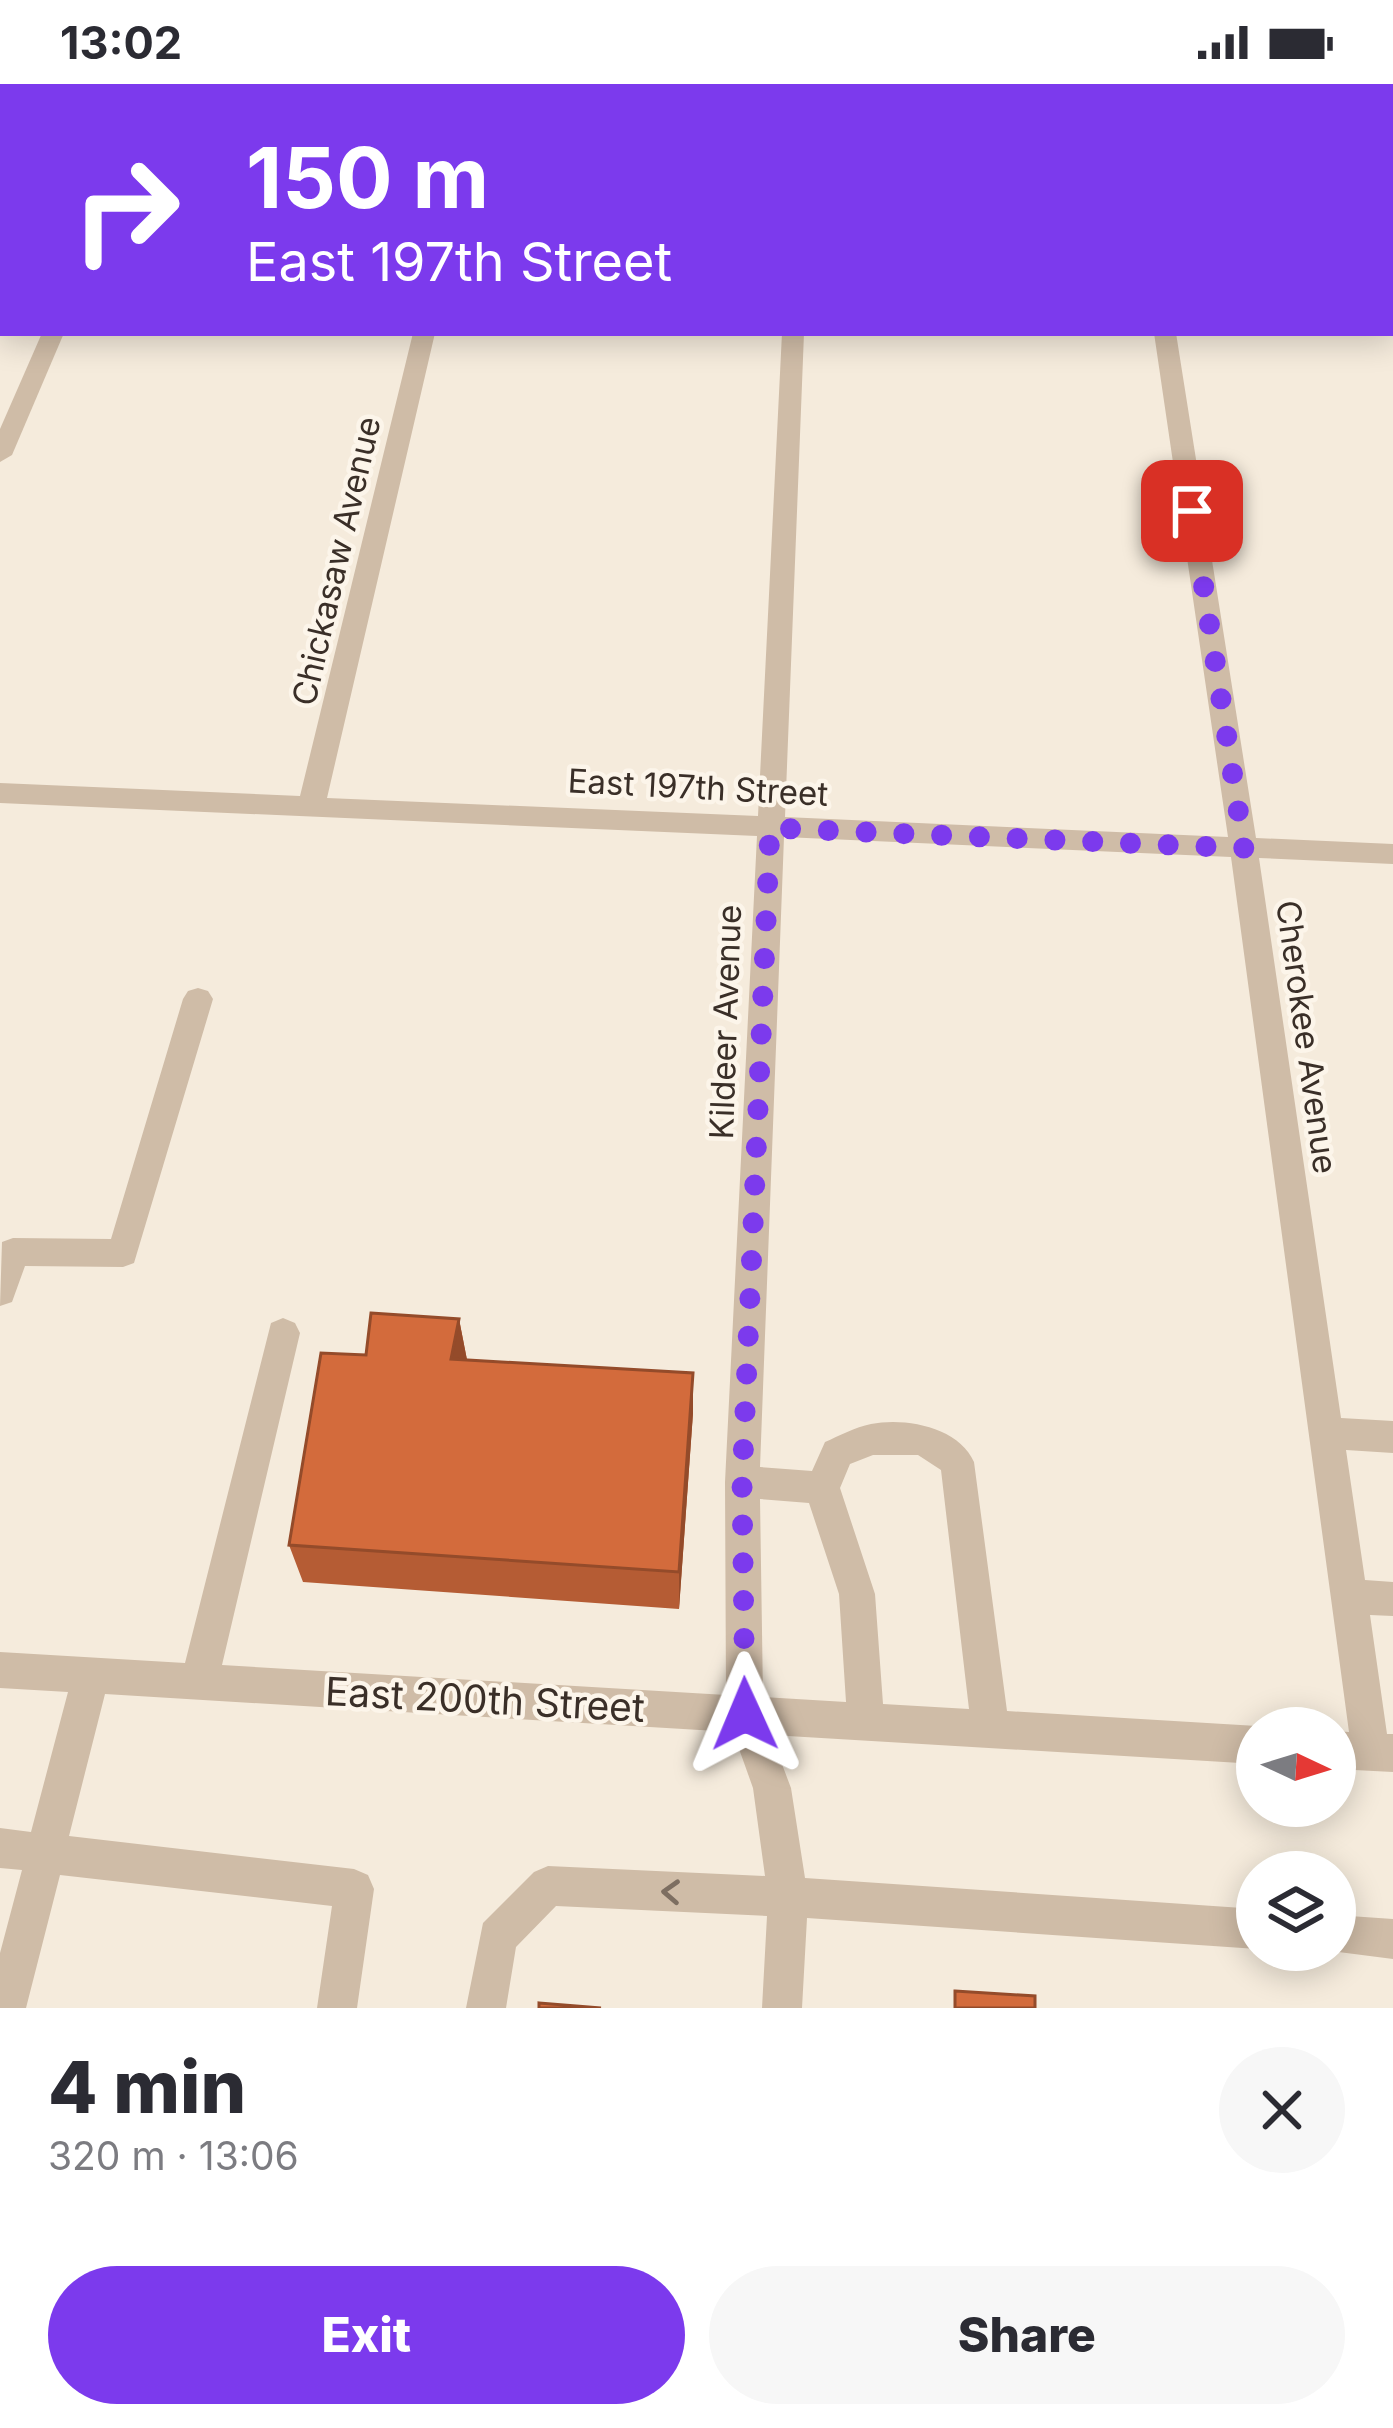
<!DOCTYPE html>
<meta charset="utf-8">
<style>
:root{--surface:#fff;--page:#f7f7f7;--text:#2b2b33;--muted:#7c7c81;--accent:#7c3aed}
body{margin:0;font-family:Inter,sans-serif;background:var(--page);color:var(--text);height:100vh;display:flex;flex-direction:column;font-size:45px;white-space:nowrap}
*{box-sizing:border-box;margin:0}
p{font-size:39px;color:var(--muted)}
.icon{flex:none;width:66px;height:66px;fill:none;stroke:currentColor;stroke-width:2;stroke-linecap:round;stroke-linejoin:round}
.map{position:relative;height:1924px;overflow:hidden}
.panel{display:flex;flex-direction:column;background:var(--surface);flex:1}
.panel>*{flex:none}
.top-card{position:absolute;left:0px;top:0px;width:1395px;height:252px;box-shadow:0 6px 30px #0003;background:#7c3aed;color:#fff;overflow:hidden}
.needle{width:78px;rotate:94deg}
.fabs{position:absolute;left:1236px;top:1623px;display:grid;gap:24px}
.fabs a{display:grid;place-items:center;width:120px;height:120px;border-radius:50%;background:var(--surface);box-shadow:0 6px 30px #0003;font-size:60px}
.pin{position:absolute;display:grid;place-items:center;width:102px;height:102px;color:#fff;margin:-51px;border-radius:24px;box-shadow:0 6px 18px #0006}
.me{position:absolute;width:132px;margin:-66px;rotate:359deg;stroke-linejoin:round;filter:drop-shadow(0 0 9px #0008)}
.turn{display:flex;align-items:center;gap:42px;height:252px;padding:0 48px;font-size:54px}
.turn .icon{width:156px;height:156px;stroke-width:2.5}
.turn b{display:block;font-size:84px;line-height:102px}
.round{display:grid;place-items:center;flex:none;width:126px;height:126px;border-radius:63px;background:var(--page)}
.headline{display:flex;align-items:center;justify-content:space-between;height:204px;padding:0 48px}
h1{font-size:72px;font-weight:800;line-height:90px}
.button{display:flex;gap:24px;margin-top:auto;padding:24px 48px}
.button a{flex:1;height:138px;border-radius:72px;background:var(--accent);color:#fff;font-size:48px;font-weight:800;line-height:138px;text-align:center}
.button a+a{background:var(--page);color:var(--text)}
.status{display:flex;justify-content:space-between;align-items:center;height:84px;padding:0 60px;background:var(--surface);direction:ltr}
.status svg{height:33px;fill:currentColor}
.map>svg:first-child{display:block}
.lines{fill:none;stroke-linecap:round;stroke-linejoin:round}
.minor{fill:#cfbca7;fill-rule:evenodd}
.wall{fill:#b55c34}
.shaded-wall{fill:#944b2a}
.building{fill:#d36b3c;stroke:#944b2a;stroke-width:3}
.oneway{stroke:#7d6e61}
.route{stroke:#7c3aed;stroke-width:21;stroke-dasharray:0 37.8}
.labels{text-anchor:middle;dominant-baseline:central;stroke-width:9;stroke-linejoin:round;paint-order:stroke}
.street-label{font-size:33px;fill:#3a2f28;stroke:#fcf5ea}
.near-street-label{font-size:39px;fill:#3a2f28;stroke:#fcf5ea}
</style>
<div class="status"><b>13:02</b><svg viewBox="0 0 49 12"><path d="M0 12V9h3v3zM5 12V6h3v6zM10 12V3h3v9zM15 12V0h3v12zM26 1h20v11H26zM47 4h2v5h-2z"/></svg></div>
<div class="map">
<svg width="1393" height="1924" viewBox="0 0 1393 1924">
<rect width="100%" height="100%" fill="#f5ebdc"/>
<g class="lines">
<g class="minor">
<polygon points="153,0 173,0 151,3"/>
<polygon points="474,0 494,0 473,3"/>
<rect x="795" y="0" width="20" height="3"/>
<polygon points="1000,0 1139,0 1142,3 1003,3"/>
<rect x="1392" y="6" width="1" height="12"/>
<polygon points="42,249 64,249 12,371 0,378 0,345"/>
<path d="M413 249H435L327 714 758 732 782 249H804L785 733 1228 753 1154 249H1176L1256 754 1393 760V780L1259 774 1341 1334 1393 1337V1369L1346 1366 1365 1496 1393 1498V1532L1370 1531 1387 1650H1393V1688L1335 1685V1647L1349 1648 1231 773 784 753 760 1383 812 1387 825 1358C839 1352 855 1343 871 1340 905 1333 959 1343 974 1378L1007 1627 1257 1642 1262 1644H1257V1680L771 1651 791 1704 805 1794 1257 1825V1865L807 1834 802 1924H762L767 1832 556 1822 516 1863 506 1924H466L483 1839 534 1788 548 1782 765 1792 753 1704 733 1648 105 1610 69 1752 354 1785 368 1791 374 1805 357 1924H317L332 1822 60 1791 26 1924H0V1869L22 1786 0 1784V1744L31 1748 68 1608 0 1604V1568L185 1579 271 1239 283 1234 295 1239 300 1249 222 1581 726 1611 725 1398 757 752 0 719V699L300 712ZM873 1371H918L941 1386 969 1625 883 1620 875 1510 840 1404 850 1380ZM760 1415 809 1419 839 1510 846 1618 763 1613Z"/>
<polygon points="198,904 208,907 213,915 134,1179 123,1183 25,1182 12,1218 0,1222 2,1158 13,1154 111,1155 183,915 188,907"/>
<polygon points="1335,1831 1393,1835 1393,1875 1323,1866 1335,1866"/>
</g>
</g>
<polygon class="wall" points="459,1235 467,1276 693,1289 693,1329 679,1525 303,1498 289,1461 366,1271"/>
<g class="shaded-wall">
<polygon points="459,1235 467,1276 451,1275"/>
<polygon points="693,1289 693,1329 679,1525 679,1488"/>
</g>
<g class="building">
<polygon points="371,1229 459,1235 451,1275 693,1289 679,1488 289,1461 321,1269 366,1271"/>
<polygon points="955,1907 1035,1912 1035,1924 955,1924"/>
<polygon points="539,1919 601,1924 539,1924"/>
</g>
<defs><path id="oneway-chevron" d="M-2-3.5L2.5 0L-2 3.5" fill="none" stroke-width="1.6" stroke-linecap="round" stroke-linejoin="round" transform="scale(3)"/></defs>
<use class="oneway" href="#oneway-chevron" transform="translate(671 1808) rotate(-177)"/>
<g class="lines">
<polyline class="route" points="745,1630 742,1398 770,744 1244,764 1192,427"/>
</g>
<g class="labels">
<g class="street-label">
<text transform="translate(336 477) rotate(-77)">Chickasaw Avenue</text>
<text transform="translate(698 703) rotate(3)">East 197th Street</text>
<text transform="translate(725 938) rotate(-88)">Kildeer Avenue</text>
<text transform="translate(1307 953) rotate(82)">Cherokee Avenue</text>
</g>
<g class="near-street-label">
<text transform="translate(485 1615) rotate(3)">East 200th Street</text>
</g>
</g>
</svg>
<div class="fabs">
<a><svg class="needle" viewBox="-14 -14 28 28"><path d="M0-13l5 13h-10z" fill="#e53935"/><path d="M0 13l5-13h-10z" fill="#7c7c81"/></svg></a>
<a><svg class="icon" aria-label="layers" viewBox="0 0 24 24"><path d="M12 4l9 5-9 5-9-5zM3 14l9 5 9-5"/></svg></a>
</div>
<div class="pin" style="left:1192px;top:427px;background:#d93025"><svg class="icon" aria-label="arrive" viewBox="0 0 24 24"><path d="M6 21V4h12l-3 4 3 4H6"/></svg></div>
<svg class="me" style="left:745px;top:1630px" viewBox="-20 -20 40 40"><path d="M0-17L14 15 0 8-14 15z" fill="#7c3aed" stroke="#fff" stroke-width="4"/></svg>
<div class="top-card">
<div class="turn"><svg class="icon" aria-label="right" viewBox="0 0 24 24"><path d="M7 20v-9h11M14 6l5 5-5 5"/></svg><div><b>150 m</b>East 197th Street</div></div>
</div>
</div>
<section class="panel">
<div class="headline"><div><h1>4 min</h1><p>320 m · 13:06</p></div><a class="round"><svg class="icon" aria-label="close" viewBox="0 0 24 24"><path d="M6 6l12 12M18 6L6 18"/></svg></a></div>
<div class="button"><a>Exit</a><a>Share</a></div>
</section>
